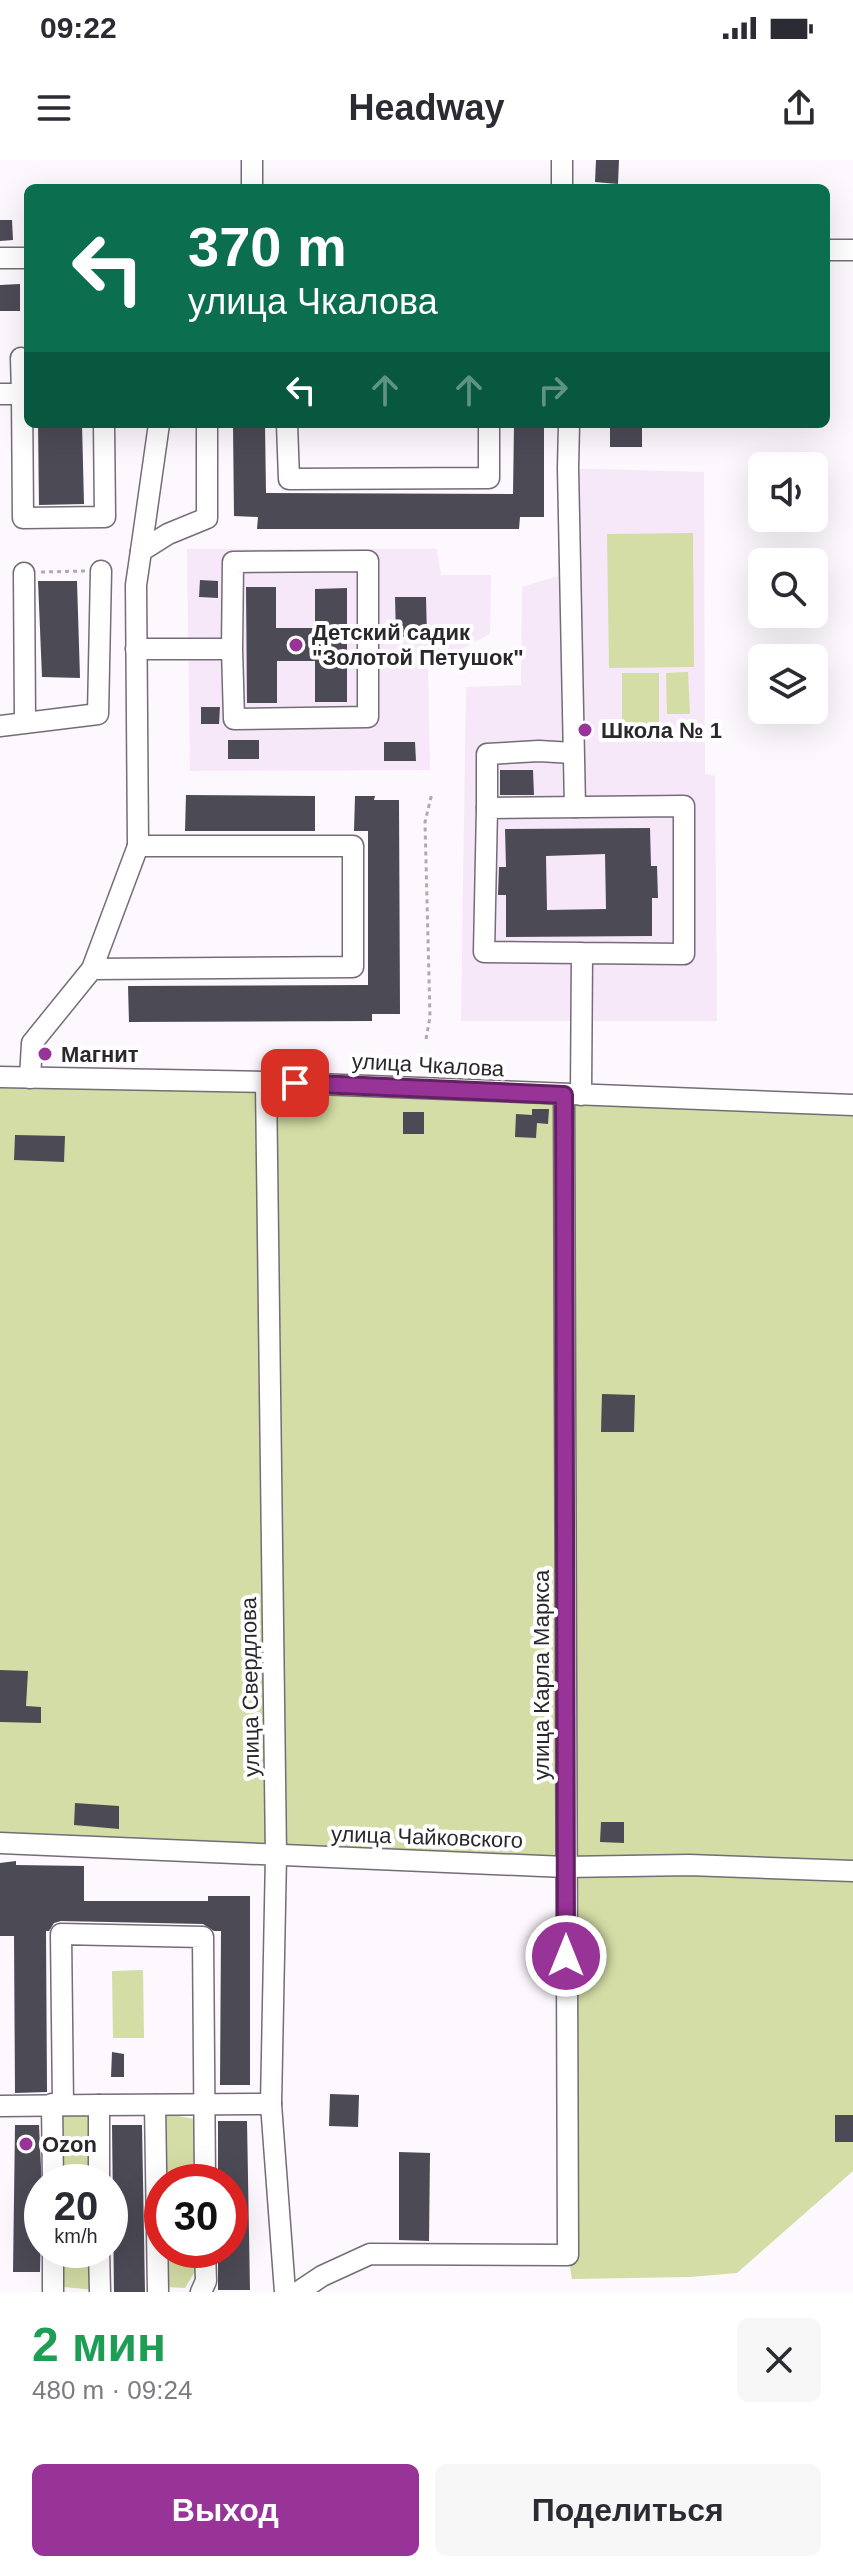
<!DOCTYPE html>
<html lang="ru">
<meta charset="utf-8">
<style>
:root{--surface:#fff;--page:#f7f7f7;--text:#2b2b33;--muted:#7c7c81;--accent:#983398}
body{margin:0;font-family:Arial,sans-serif;background:var(--page);color:var(--text);height:100vh;display:flex;flex-direction:column;font-size:30px;white-space:nowrap}
*{box-sizing:border-box;margin:0}
p{font-size:26px;color:var(--muted)}
.icon{flex:none;width:44px;height:44px;fill:none;stroke:currentColor;stroke-width:2;stroke-linecap:round;stroke-linejoin:round}
.map{position:relative;height:2132px;overflow:hidden}
.side{display:flex;flex-direction:column;background:var(--surface);flex:1}
.side>*{flex:none}
.hud{position:absolute;left:24px;top:24px;width:806px;height:244px;border-radius:12px;box-shadow:0 8px 32px #0002;background:#0b6e4f;color:#fff;overflow:hidden}
.fabs{position:absolute;left:748px;top:292px;display:grid;gap:16px}
.fabs a{display:grid;place-items:center;width:80px;height:80px;border-radius:12px;background:var(--surface);box-shadow:0 8px 32px #0002;font-size:40px}
.speed{position:absolute;left:24px;top:2004px;display:flex;gap:16px;font-size:40px;font-weight:700;text-align:center}
.speed>*{display:grid;place-content:center;width:104px;height:104px;border-radius:50%;background:var(--surface);box-shadow:0 8px 32px #0002;line-height:1}
.speed small{font-size:20px;font-weight:400}
.speed .limit{border:12px solid #d22;background:#fff;color:#111}
.pin{position:absolute;display:grid;place-items:center;width:68px;height:68px;color:#fff;margin:-34px;border-radius:16px;box-shadow:0 4px 12px #0006}
.me{position:absolute;width:88px;margin:-44px;rotate:0deg;stroke-linejoin:round;filter:drop-shadow(0 0 6px #0008)}
.turn{display:flex;align-items:center;gap:28px;height:168px;padding:0 32px;font-size:36px}
.turn .icon{width:104px;height:104px;stroke-width:2.5}
.turn b{display:block;font-size:56px;line-height:68px}
.lanes{display:flex;align-items:center;height:76px;padding:0 32px;background:#0003;justify-content:center;gap:40px;direction:ltr}
.lanes .off{opacity:.35}
.round{display:grid;place-items:center;flex:none;width:84px;height:84px;border-radius:12px;background:var(--page)}
.summary{display:flex;align-items:center;justify-content:space-between;height:136px;padding:0 32px}
h1{font-size:48px;font-weight:700;line-height:60px;color:#1e9e55}
.cta{display:flex;gap:16px;margin-top:auto;padding:16px 32px}
.cta a{flex:1;height:92px;border-radius:12px;background:var(--accent);color:#fff;font-size:32px;font-weight:700;line-height:92px;text-align:center}
.cta a+a{background:var(--page);color:var(--text)}
.status{display:flex;justify-content:space-between;align-items:center;height:56px;padding:0 40px;background:var(--surface);direction:ltr}
.status svg{height:22px;fill:currentColor}
header{display:flex;justify-content:space-between;align-items:center;height:104px;padding:0 32px;background:var(--surface);font-size:36px;font-weight:700}
.map>svg:first-child{display:block}
.built{fill:#f6e8f9}
.green{fill:#d4dda5}
.building{fill:#4c4a55;fill-rule:evenodd}
.lines{fill:none;stroke-linecap:round;stroke-linejoin:round}
.minor-casing{stroke:#746c76;stroke-width:23}
.path{stroke:#afaab0;stroke-width:3;stroke-dasharray:4 4;stroke-linecap:butt}
.minor{stroke:#fff;stroke-width:20}
.route-casing{stroke:#632163;stroke-width:20}
.route{stroke:#983398;stroke-width:14}
.poi-dot{fill:#983398;stroke:#fff;stroke-width:3}
.labels{text-anchor:middle;dominant-baseline:central;stroke-width:8;stroke-linejoin:round;paint-order:stroke}
.poi-label{font-size:22px;font-weight:bold;fill:#2b282c;stroke:#fff;text-anchor:start}
.street-label{font-size:22px;fill:#2b282c;stroke:#fff}
</style>
<div class="status"><b>09:22</b><svg viewBox="0 0 49 12"><path d="M0 12V9h3v3zM5 12V6h3v6zM10 12V3h3v9zM15 12V0h3v12zM26 1h20v11H26zM47 4h2v5h-2z"/></svg></div>
<header><svg class="icon" aria-label="menu" viewBox="0 0 24 24"><path d="M4 6h16M4 12h16M4 18h16"/></svg>Headway<svg class="icon" aria-label="share" viewBox="0 0 24 24"><path d="M12 15V3M7 8l5-5 5 5M5 13v7h14v-7"/></svg></header>
<div class="map">
<svg width="853" height="2132" viewBox="0 0 853 2132">
<rect width="100%" height="100%" fill="#fdf7fe"/>
<g class="built">
<polygon points="558,308 704,312 705,614 715,616 717,861 461,861 466,527 521,525 522,427 558,416"/>
<polygon points="187,389 437,389 441,415 491,415 490,474 428,507 430,610 190,611"/>
</g>
<g class="green">
<polygon points="693,373 694,507 609,508 607,374"/>
<polygon points="688,512 690,554 667,554 666,513"/>
<rect x="622" y="513" width="37" height="57"/>
<polygon points="0,917 853,945 853,2011 737,2113 690,2117 572,2119 568,2095 565,1707 0,1683"/>
<polygon points="143,1810 144,1878 113,1878 112,1811"/>
<polygon points="61,1953 93,1953 94,2022 62,2022"/>
<polygon points="163,1953 194,1959 197,2022 164,2022"/>
<polygon points="63,2090 94,2090 95,2130 64,2127"/>
<polygon points="166,2090 200,2090 201,2101 185,2128 166,2127"/>
</g>
<g class="building">
<polygon points="596,0 619,0 618,24 595,22"/>
<polygon points="0,60 12,60 13,80 0,81"/>
<polygon points="20,124 20,151 0,151 0,125"/>
<polygon points="38,264 82,264 84,344 39,345"/>
<polygon points="233,264 265,264 266,333 513,334 514,264 544,264 544,357 520,357 519,369 257,369 258,357 234,356"/>
<rect x="610" y="264" width="32" height="23"/>
<polygon points="200,420 218,421 218,438 199,437"/>
<polygon points="38,421 77,421 80,518 42,517"/>
<polygon points="246,427 276,427 276,468 315,468 315,429 347,428 347,542 315,542 315,501 277,501 277,543 247,543"/>
<polygon points="395,437 426,437 427,477 396,477"/>
<polygon points="201,547 220,547 219,564 201,564"/>
<rect x="228" y="580" width="31" height="19"/>
<polygon points="384,582 415,582 416,601 384,601"/>
<polygon points="500,610 533,610 534,635 500,635"/>
<polygon points="186,635 315,636 315,671 185,671"/>
<polygon points="355,636 375,636 374,640 399,640 400,854 372,854 372,861 129,862 128,826 368,825 368,671 354,671"/>
<path d="M650 668 651 706H657L658 738H652V776L506 777V735H498L499 707H506L505 669ZM605 694 606 749 547 750 546 696Z"/>
<polygon points="532,949 549,949 548,964 537,963 536,978 515,977 516,954 532,955"/>
<rect x="403" y="952" width="21" height="22"/>
<polygon points="15,975 65,976 64,1002 14,1000"/>
<polygon points="602,1234 635,1235 634,1272 601,1272"/>
<polygon points="0,1510 28,1511 26,1546 41,1547 41,1563 0,1562"/>
<polygon points="75,1643 119,1646 119,1669 74,1665"/>
<polygon points="601,1662 624,1662 624,1683 600,1682"/>
<polygon points="16,1701 16,1705 84,1706 84,1741 208,1741 208,1736 250,1736 250,1925 220,1925 221,1771 214,1771 203,1764 61,1761 54,1763 49,1771 46,1771 47,1932 15,1933 14,1776 0,1776 0,1703"/>
<polygon points="112,1892 124,1894 124,1917 111,1917"/>
<polygon points="330,1934 359,1935 358,1967 329,1966"/>
<rect x="835" y="1955" width="18" height="27"/>
<polygon points="218,1961 247,1961 250,2130 218,2130 218,2090 230,2090 230,2022 218,2022"/>
<polygon points="15,1965 39,1965 42,2029 40,2112 13,2112"/>
<polygon points="112,1965 142,1965 145,2132 114,2132"/>
<polygon points="399,1992 430,1993 429,2081 399,2080"/>
</g>
<g class="lines">
<g class="minor-casing">
<g id="minor">
<polyline points="252,0 252,28"/>
<polyline points="562,0 562,28"/>
<polyline points="826,90 853,90"/>
<polyline points="0,98 28,98"/>
<polyline points="0,234 22,234 21,198"/>
<polyline points="22,234 23,358 105,357 104,264"/>
<polyline points="287,264 289,319 489,318 489,264"/>
<polyline points="569,264 568,308 575,647"/>
<polyline points="141,391 159,264"/>
<polyline points="24,413 25,561"/>
<polyline points="136,489 232,489 234,559 368,557 368,401 233,402 232,489"/>
<polyline points="0,566 98,554 101,411"/>
<polyline points="487,648 487,594 539,591 573,593"/>
<polyline points="138,686 136,425 141,391 168,374 207,358 207,264"/>
<polyline points="0,917 266,922 853,945"/>
<polyline points="30,918 32,883 92,809 353,807 353,686 138,686 92,809"/>
<polyline points="266,922 276,1696 271,1944 285,2132"/>
<polyline points="581,935 582,793 484,792 487,648 684,646 684,794 582,793"/>
<polyline points="0,1683 565,1707 689,1705 853,1711"/>
<polyline points="52,1944 53,2022"/>
<polyline points="63,1945 61,1774 203,1777 205,2022"/>
<polyline points="99,1945 271,1944"/>
<polyline points="155,1945 158,2132"/>
<polyline points="0,1946 99,1945 99,2022"/>
<polyline points="53,2090 53,2132"/>
<polyline points="99,2090 100,2132"/>
<polyline points="201,2132 206,2121 205,2090"/>
<polyline points="298,2132 322,2116 370,2094 568,2095 564,935"/>
</g>
</g>
<g class="path">
<polyline points="41,412 85,411"/>
<polyline points="426,879 430,857 425,662 432,633"/>
</g>
<use href="#minor" class="minor"/>
</g>
<g class="lines">
<g class="route-casing">
<polyline id="route" points="295,923 564,935 566,1796"/>
</g>
<use href="#route" class="route"/>
</g>
<g class="poi-dot">
<circle cx="296" cy="485" r="8"/>
<circle cx="585" cy="570" r="8"/>
<circle cx="45" cy="894" r="8"/>
<circle cx="26" cy="1984" r="8"/>
</g>
<g class="labels">
<g class="poi-label">
<text x="312" y="472">Детский садик<tspan x="312" dy="25">"Золотой Петушок"</tspan></text>
<text x="601" y="570">Школа № 1</text>
<text x="61" y="894">Магнит</text>
<text x="42" y="1984">Ozon</text>
</g>
<g class="street-label">
<text transform="translate(428 905) rotate(3)">улица Чкалова</text>
<text transform="translate(541 1515) rotate(-90)">улица Карла Маркса</text>
<text transform="translate(250 1527) rotate(-91)">улица Свердлова</text>
<text transform="translate(427 1677) rotate(2)">улица Чайковского</text>
</g>
</g>
</svg>
<div class="fabs">
<a><svg class="icon" aria-label="sound" viewBox="0 0 24 24"><path d="M4 9h4l5-4v14l-5-4H4zM17 9q2 3 0 6"/></svg></a>
<a><svg class="icon" aria-label="search" viewBox="0 0 24 24"><circle cx="10" cy="10" r="6"/><path d="M15 15l6 6"/></svg></a>
<a><svg class="icon" aria-label="layers" viewBox="0 0 24 24"><path d="M12 4l9 5-9 5-9-5zM3 14l9 5 9-5"/></svg></a>
</div>
<div class="speed"><div>20<small>km/h</small></div><div class="limit">30</div></div>
<div class="pin" style="left:295px;top:923px;background:#d93025"><svg class="icon" aria-label="arrive" viewBox="0 0 24 24"><path d="M6 21V4h12l-3 4 3 4H6"/></svg></div>
<svg class="me" style="left:566px;top:1796px" viewBox="-20 -20 40 40"><circle r="17" fill="#983398" stroke="#fff" stroke-width="3"/><path d="M0-11L8 9 0 5-8 9z" fill="#fff"/></svg>
<div class="hud">
<div class="turn"><svg class="icon" aria-label="left" viewBox="0 0 24 24"><path d="M17 20v-9H6M10 6l-5 5 5 5"/></svg><div><b>370 m</b>улица Чкалова</div></div>
<div class="lanes"><svg class="icon" aria-label="left" viewBox="0 0 24 24"><path d="M17 20v-9H6M10 6l-5 5 5 5"/></svg><svg class="icon off" aria-label="ahead" viewBox="0 0 24 24"><path d="M12 20V5M6 11l6-6 6 6"/></svg><svg class="icon off" aria-label="ahead" viewBox="0 0 24 24"><path d="M12 20V5M6 11l6-6 6 6"/></svg><svg class="icon off" aria-label="right" viewBox="0 0 24 24"><path d="M7 20v-9h11M14 6l5 5-5 5"/></svg></div>
</div>
</div>
<section class="side">
<div class="summary"><div><h1>2 мин</h1><p>480 m · 09:24</p></div><a class="round"><svg class="icon" aria-label="close" viewBox="0 0 24 24"><path d="M6 6l12 12M18 6L6 18"/></svg></a></div>
<div class="cta"><a>Выход</a><a>Поделиться</a></div>
</section>
